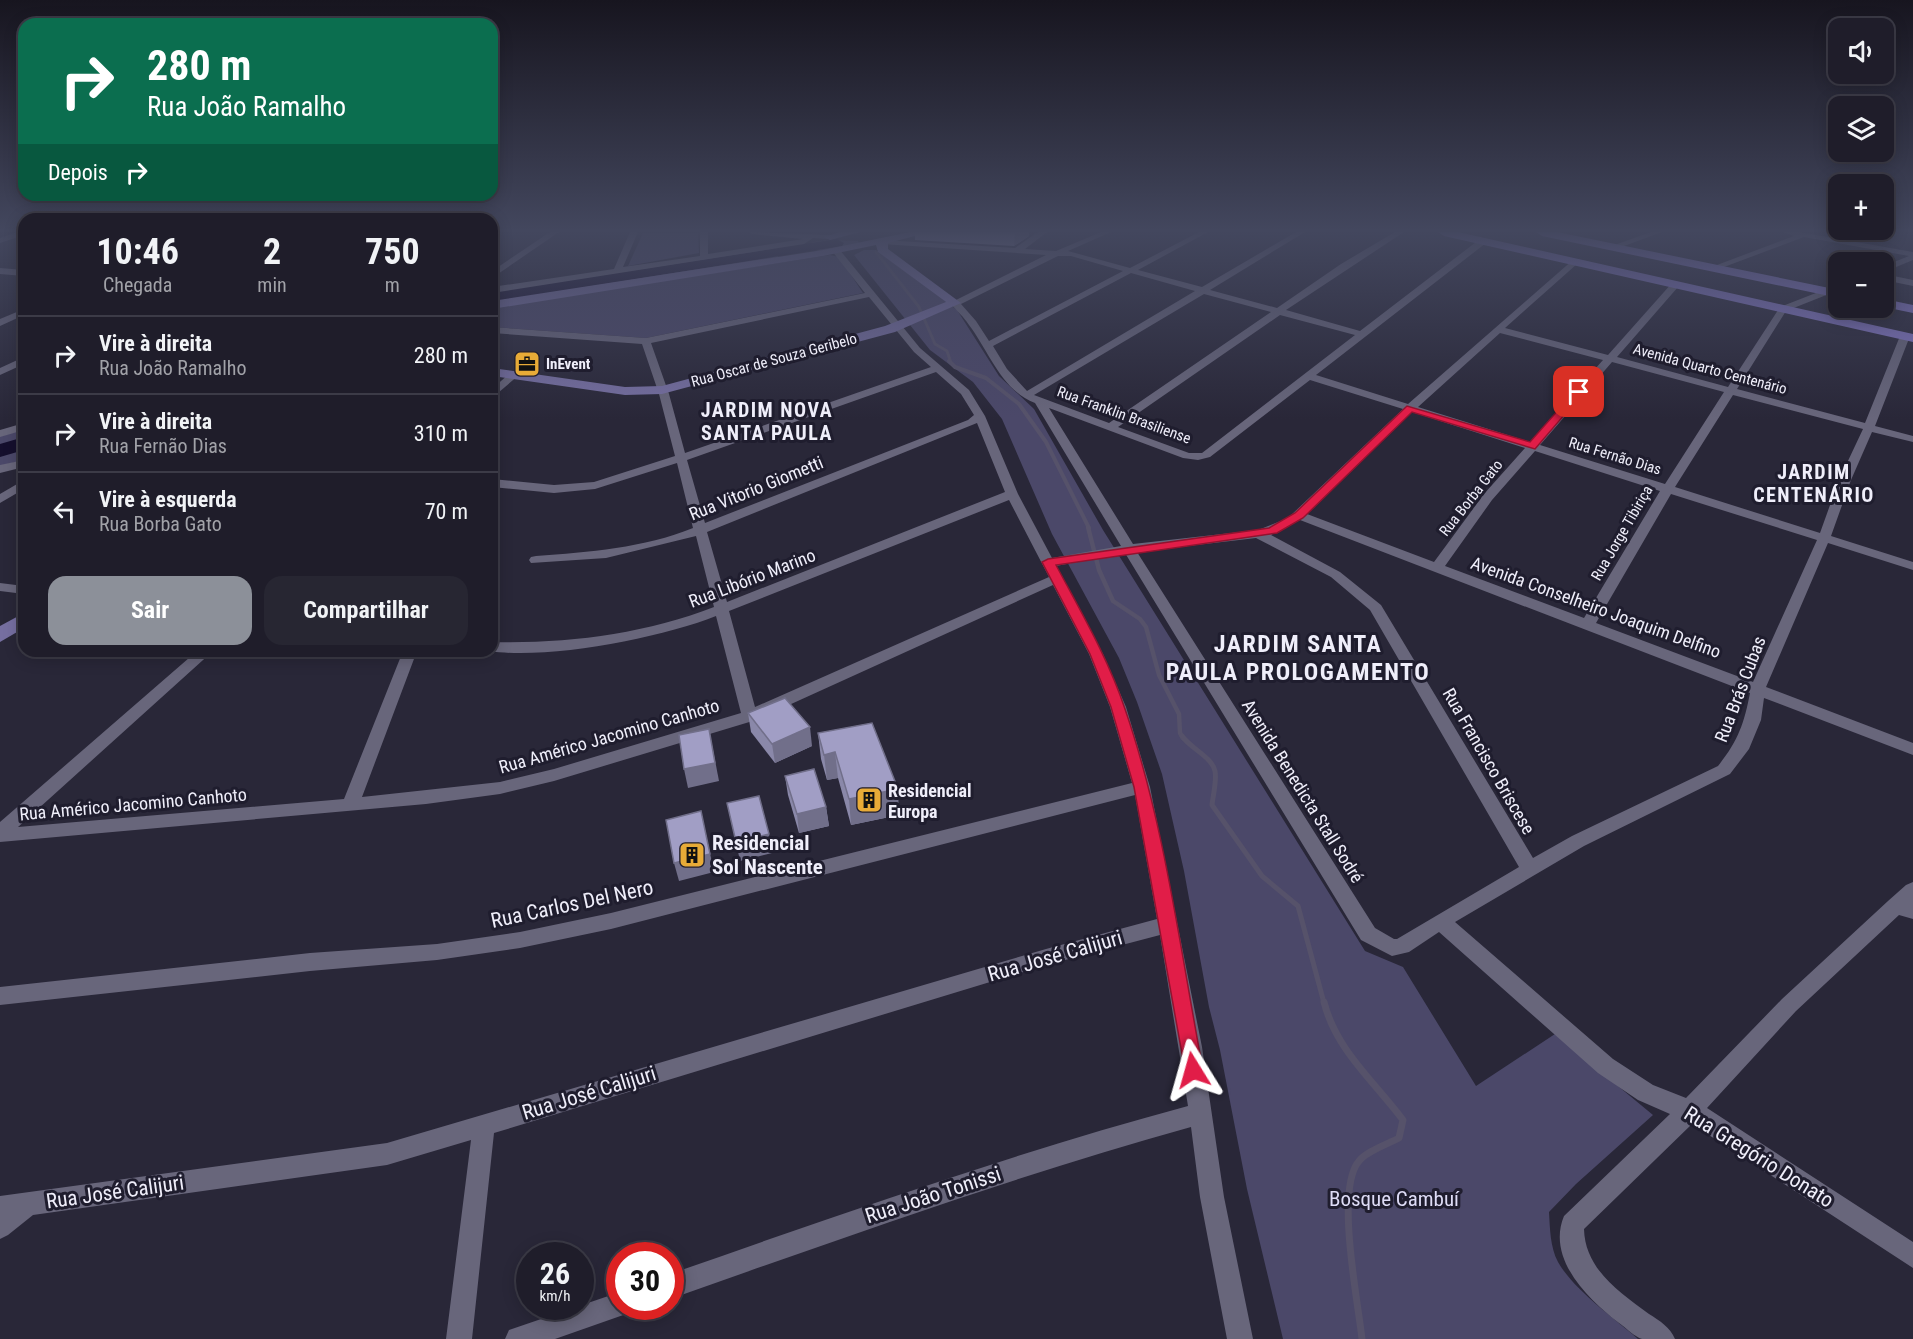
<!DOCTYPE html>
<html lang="pt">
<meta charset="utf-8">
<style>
:root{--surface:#1f1d2a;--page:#272632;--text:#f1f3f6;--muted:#a1a2a8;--line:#3c3b47;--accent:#8c9099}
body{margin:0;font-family:"Roboto Condensed",sans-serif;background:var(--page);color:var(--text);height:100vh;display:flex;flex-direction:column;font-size:22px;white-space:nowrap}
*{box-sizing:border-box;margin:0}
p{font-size:20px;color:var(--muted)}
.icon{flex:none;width:33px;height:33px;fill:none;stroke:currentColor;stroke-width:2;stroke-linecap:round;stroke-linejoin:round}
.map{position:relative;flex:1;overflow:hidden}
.panel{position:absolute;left:18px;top:213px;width:480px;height:444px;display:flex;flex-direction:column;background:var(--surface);border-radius:18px;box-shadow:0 3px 15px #0003,0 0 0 2px var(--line)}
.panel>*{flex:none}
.hud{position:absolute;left:18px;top:18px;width:480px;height:183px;border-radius:18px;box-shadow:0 3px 15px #0003,0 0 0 2px var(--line);background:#0b6e4f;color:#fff;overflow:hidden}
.controls{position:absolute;left:1828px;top:18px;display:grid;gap:12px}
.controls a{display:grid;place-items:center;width:66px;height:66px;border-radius:12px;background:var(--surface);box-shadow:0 3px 15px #0003,0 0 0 2px var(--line);font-size:30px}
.speed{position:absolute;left:516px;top:1242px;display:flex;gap:12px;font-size:30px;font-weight:700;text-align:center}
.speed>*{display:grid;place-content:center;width:78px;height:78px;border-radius:50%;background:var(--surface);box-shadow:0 3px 15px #0003,0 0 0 2px var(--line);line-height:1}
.speed small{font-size:15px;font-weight:400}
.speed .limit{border:9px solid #d22;background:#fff;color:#111}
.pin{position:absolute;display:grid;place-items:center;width:51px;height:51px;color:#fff;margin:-26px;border-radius:12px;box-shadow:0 3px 9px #0006}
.me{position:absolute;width:66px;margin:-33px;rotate:352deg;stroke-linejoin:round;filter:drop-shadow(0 0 4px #0008)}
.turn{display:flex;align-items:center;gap:21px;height:126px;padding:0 30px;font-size:27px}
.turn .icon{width:78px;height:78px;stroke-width:2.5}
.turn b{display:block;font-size:42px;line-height:51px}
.then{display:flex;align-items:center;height:57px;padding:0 30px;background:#0003;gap:12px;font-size:22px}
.eta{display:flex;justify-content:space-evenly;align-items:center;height:102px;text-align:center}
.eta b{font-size:36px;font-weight:700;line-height:42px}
.cta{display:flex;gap:12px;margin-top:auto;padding:12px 30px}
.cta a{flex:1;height:69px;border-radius:18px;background:var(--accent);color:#fff;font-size:24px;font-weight:700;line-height:69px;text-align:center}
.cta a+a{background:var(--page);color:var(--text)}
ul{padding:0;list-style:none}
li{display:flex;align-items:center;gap:18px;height:78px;padding:0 30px;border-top:2px solid var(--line)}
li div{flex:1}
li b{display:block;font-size:22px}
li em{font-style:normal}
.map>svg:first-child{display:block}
.green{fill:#4b4869}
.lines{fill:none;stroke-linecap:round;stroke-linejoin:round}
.stream-far4{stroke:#56526a;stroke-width:3}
.stream-far3{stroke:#56526a;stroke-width:4}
.stream-far2{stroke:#56526a;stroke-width:4.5}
.stream-far1{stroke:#56526a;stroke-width:5}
.stream{stroke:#56526a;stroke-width:7}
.river{fill:#150f2d;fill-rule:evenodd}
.street{fill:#68667b;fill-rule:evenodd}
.secondary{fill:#766fa1;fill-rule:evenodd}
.primary{fill:#8578c7;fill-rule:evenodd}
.wall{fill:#8a88a9}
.shaded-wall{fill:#716f8a}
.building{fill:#a19ec5;stroke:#716f8a;stroke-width:1.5}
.route{fill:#e11d48;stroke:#92132f;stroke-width:1.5}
.labels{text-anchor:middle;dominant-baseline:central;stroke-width:6;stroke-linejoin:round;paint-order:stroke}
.far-street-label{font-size:15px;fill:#efeefa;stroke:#1f1d2e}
.far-poi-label{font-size:15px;font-weight:bold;fill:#efeefa;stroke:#1f1d2e;text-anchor:start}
.street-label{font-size:18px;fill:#efeefa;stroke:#1f1d2e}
.poi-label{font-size:18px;font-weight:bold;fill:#efeefa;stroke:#1f1d2e;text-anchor:start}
.far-district-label{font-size:20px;font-weight:bold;letter-spacing:1.5px;fill:#efeefa;stroke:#1f1d2e}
.near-poi-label{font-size:21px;font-weight:bold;fill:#efeefa;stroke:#1f1d2e;text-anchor:start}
.near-street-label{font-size:21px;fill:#efeefa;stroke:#1f1d2e}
.near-park-label{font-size:21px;fill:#dedcf6;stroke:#1f1d2e}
.district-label{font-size:24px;font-weight:bold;letter-spacing:1.5px;fill:#efeefa;stroke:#1f1d2e}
</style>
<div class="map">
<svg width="1913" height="1339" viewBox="0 0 1913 1339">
<rect width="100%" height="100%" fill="#292738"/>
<g class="green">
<polygon points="643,233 698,233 699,253 628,266"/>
<path d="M829 240 858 241 859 243C845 246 819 257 808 246L813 242Z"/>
<polygon points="772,248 779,258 492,303 492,292"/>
<path d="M864 250H876L957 310 999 376 1034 409 1103 530 1365 951 1403 967 1476 1086 1555 1034 1653 1115 1576 1184 1549 1212C1550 1228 1550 1247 1558 1262 1573 1289 1614 1318 1638 1339H1283L1247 1189 1220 1050 1209 1007 1184 871 1162 774 1137 702 1119 658 1052 534 1002 419 973 382 930 350 854 255Z"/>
<polygon points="830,255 839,257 863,293 646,338 492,327 492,307"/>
<polygon points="24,428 24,460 0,466 0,435"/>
</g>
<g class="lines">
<polyline class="stream-far4" points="876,252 919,307 935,344 947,351 951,363"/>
<polyline class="stream-far3" points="949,361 955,367 986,378 1019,404 1046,442 1089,528"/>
<polyline class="stream-far2" points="1088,527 1099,570 1113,601 1140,619 1146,627 1159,675 1179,714 1180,733 1183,738"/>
<path class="stream-far1" d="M1182 736C1190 748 1212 757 1215 771 1217 781 1213 795 1212 805L1262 876 1298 906 1324 1003"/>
<path class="stream" d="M1324 1002C1336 1050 1374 1081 1403 1120L1399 1138C1388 1144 1367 1151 1359 1161 1335 1189 1358 1301 1362 1339"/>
<g class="river">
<polygon points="837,239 844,243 842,246 492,302 492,292"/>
<polygon points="24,437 24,450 0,457 0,444"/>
</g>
<g class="street">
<polygon points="18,232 24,232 24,235 0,243 0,238"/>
<polygon points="550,232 559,232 492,278 492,271"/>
<polygon points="630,232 638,232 623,267 700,256 700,232 708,232 708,254 803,239 752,234 748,232 830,235 834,237 830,239 813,238 804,244 492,293 492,287 614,269"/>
<path d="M1038 232H1047L1025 249 1056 251 1101 232H1111L1068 251 1130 268 1199 232H1208L1138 270 1202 287 1296 232H1305L1210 290 1277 308 1341 264 1395 232H1404L1286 310 1360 331 1480 239H1486V243L1316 375 1408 404 1574 259 1578 262 1577 264 1505 328 1608 355 1672 283H1678V287L1617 357 1728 387 1780 307 1839 284V290L1786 311 1737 389 1865 423 1900 336 1908 334 1910 336 1875 426 1913 436V442L1872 432 1851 480 1831 536 1913 562V570L1828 543 1766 687 1913 743V755L1764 698 1761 720 1749 749 1730 774 1584 846 1455 922 1613 1059 1653 1085 1686 1098 1782 999 1888 901 1906 885 1913 882V919L1899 915 1796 1011 1707 1108 1913 1242V1268L1692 1124 1584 1229C1585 1269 1619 1292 1649 1314 1660 1321 1670 1327 1675 1339 1665 1339 1652 1339 1642 1339 1635 1337 1626 1328 1619 1323 1589 1300 1546 1259 1564 1216L1670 1114 1638 1100 1598 1073 1439 932 1409 952 1392 956 1361 940 1125 553 1056 566 1103 654 1126 707 1150 787 1202 1047 1224 1197 1253 1339H1227L1200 1197 1191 1127C1015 1176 843 1238 670 1299V1274C842 1214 1013 1153 1188 1106L1160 935 1046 965 494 1133 472 1339H446L471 1140 387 1165 33 1215 8 1235 0 1239V1196L387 1143 1046 949 1157 919 1135 795 611 929 520 948 437 960 310 971 0 1005V987L310 953 437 944 520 932 611 913 1132 783 1110 707 1089 654 1053 585 756 720 554 781 500 794 426 804 0 842V822L197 651H213L18 827 344 799 403 651H417L362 797 500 782 554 769 741 713 716 616C661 638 548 660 489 651H492V642C566 644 644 634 714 607L696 536 606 558 531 563 529 560 531 557 536 556C589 552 644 548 693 528L677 463 595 489 554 493 492 487V479L554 485 594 482 675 456 659 394 642 344 492 333V327L646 338 865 293 832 251 839 249 920 348 969 390 985 416 1018 494 1052 558 1121 546 1035 403C1001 390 989 351 969 325 964 317 956 310 950 303L1046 255 882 244 878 242 882 240 1015 248ZM1058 256H1071L1123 271 989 341 976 321 961 304ZM1131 273 1195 291 1027 391 1007 369 993 346ZM1204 294 1271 312 1109 423 1034 395ZM869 297 914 352 931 367 685 453 669 394 651 343ZM1280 315 1355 335 1202 453H1189L1118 427ZM1500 333 1603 360 1530 442 1418 407ZM1612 362 1724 392 1665 484 1540 445ZM936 372 961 394 974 415 968 420 705 523 687 460ZM1310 380 1403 409 1288 518 1258 530 1133 544 1049 408 1183 458 1198 460 1210 457ZM1733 395 1863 429 1839 480 1820 533 1675 487ZM1412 412 1525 448 1484 494 1434 562 1307 514ZM977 423 1005 492 727 602 707 532ZM1535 451 1660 491 1584 618 1445 566 1492 500ZM1671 494 1817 540 1753 682 1596 623ZM1009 500 1049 577 755 707 729 611ZM1300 520 1750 693C1744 724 1738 741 1718 766L1572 836 1533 858 1381 605 1340 572 1271 535ZM1256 538 1331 577 1370 610 1519 867 1397 939H1394L1375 928 1137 552Z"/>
<polygon points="1651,232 1662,232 1616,249 1609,247"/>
<polygon points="1783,232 1799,232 1913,252 1913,260 1884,272 1884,266 1909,256 1804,237 1716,270 1709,268 1794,236"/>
<polygon points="0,268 24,270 24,276 0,274"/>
<polygon points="1884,274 1913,280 1913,286 1884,280"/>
<polygon points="24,309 24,315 0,326 0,319"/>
<polygon points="24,357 24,364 0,375 0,368"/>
<polygon points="510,373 519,375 492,398 492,389"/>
<polygon points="24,423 24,430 0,437 0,430"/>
<polygon points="24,460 24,467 0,473 0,465"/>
<polygon points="24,480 24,489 0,503 0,494"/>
<polygon points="0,583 24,586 24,594 0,591"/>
<polygon points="620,1292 620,1306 632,1306 629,1313 555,1339 505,1339 509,1330"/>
</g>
<g class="secondary">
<polygon points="840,232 860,232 830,240 824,237"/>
<polygon points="910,232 930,232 888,243 888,249 961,303 895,332 662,394 625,395 492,376 492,368 625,387 662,386 885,326 946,302 878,252 876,245 823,256 492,309 492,301 823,250"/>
<polygon points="24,613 24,628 0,642 0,626"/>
</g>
<g class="primary">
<polygon points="1438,232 1458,232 1913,334 1913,342 1444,236"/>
<polygon points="1536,232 1557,232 1839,290 1839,298 1542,236"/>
<polygon points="1884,299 1913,305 1913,313 1884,307"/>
</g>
</g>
<g class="wall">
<polygon points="915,232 1029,232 1029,236 1014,246 915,240"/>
<polygon points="748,713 812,746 775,763 751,732"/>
<polygon points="818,733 899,815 851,825 838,778 827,780 821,759"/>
<polygon points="785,776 826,807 829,826 799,833 788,795"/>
</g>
<g class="shaded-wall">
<polygon points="1015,232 1029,232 1029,236 1014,246"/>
<polygon points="810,727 812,746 775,763 772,744"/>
<polygon points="709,729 719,781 688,788 684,769"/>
<polygon points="835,752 838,778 827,780 824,755"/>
<polygon points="898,789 899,815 851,825 849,799"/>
<polygon points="826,807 829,826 799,833 797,814"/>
<polygon points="701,811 714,872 679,881 674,863"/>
<polygon points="769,834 772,853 740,861 736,842"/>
</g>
<g class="building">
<polygon points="785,698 810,727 772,744 748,713"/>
<polygon points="872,723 898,789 849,799 835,752 824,755 818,733"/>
<polygon points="709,729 715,763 684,769 679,735"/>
<polygon points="814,769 826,807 797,814 785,776"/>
<polygon points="759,796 769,834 736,842 727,803"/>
<polygon points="701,811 710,854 674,863 666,820"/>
</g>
<linearGradient id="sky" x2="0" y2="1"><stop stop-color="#17151f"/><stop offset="0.55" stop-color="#43475e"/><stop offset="1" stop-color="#43475e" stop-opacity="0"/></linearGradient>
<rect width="1913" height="419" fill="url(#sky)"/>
<path class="route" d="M1576 390 1584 392 1535 449 1412 412 1303 518 1277 533 1056 565C1081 612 1108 658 1125 709 1165 825 1180 949 1203 1070L1200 1076 1193 1079 1186 1076 1134 787 1111 707 1090 654 1042 562 1048 559 1269 528 1295 513 1407 406 1530 442Z"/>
<defs>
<g id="office-square" transform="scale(1.35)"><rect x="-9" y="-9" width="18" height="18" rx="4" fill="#e8ab37" stroke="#1f1d2e"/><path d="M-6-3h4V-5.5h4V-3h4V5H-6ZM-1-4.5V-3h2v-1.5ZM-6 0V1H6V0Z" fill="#111"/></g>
<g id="building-square" transform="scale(1.35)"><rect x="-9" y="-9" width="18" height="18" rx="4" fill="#e8ab37" stroke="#1f1d2e"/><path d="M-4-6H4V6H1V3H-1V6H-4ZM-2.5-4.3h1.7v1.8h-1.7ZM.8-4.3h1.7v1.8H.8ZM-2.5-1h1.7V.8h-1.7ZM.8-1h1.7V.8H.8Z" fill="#111"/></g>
</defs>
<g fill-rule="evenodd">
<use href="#office-square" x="527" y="364"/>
<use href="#building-square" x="869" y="800"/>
<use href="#building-square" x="692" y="855"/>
</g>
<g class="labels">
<g class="far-street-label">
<text transform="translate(774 360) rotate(-15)">Rua Oscar de Souza Geribelo</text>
<text transform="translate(1710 369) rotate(15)">Avenida Quarto Centenário</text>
<text transform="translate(1124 415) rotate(20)">Rua Franklin Brasiliense</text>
<text transform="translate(1615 456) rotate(17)">Rua Fernão Dias</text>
<text transform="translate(1471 498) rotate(-52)">Rua Borba Gato</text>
<text transform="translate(1622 533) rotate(-60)">Rua Jorge Tibiriça</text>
</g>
<g class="far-poi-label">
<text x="546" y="364">InEvent</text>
</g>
<g class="street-label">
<text transform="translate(756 488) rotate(-22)">Rua Vitorio Giometti</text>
<text transform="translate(752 578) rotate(-21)">Rua Libório Marino</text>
<text transform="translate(1596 607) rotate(20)">Avenida Conselheiro Joaquim Delfino</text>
<text transform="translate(1740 689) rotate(-69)">Rua Brás Cubas</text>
<text transform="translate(609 736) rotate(-16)">Rua Américo Jacomino Canhoto</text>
<text transform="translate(1489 761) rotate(60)">Rua Francisco Briscese</text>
<text transform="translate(1303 791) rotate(58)">Avenida Benedicta Stall Sodré</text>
<text transform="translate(133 804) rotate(-5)">Rua Américo Jacomino Canhoto</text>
</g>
<g class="poi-label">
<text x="888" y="790">Residencial<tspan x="888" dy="21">Europa</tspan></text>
</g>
<g class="far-district-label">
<text x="767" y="410">JARDIM NOVA<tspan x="767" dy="23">SANTA PAULA</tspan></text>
<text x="1814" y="472">JARDIM<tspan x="1814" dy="23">CENTENÁRIO</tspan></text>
</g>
<g class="near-poi-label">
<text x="712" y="843">Residencial<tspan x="712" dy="24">Sol Nascente</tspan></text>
</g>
<g class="near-street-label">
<text transform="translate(572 904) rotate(-12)">Rua Carlos Del Nero</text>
<text transform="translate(1055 956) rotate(-16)">Rua José Calijuri</text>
<text transform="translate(589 1093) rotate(-17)">Rua José Calijuri</text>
<text transform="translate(1759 1157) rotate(32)">Rua Gregório Donato</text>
<text transform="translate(115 1192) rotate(-8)">Rua José Calijuri</text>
<text transform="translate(933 1195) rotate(-18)">Rua João Tonissi</text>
</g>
<g class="near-park-label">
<text x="1394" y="1199">Bosque Cambuí</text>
</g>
<g class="district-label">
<text x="1298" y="644">JARDIM SANTA<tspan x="1298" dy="28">PAULA PROLOGAMENTO</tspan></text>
</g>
</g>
</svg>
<div class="controls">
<a><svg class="icon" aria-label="sound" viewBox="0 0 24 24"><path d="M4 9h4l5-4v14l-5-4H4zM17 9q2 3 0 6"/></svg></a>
<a><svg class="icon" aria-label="layers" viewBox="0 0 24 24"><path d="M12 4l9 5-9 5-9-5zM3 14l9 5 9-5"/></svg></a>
<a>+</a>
<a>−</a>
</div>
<div class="speed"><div>26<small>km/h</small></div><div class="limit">30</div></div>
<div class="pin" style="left:1579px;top:392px;background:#d93025"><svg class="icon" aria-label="arrive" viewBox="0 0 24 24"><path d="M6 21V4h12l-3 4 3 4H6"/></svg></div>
<svg class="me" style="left:1193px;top:1070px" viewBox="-20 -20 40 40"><path d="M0-17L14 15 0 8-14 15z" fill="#e11d48" stroke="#fff" stroke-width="4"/></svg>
<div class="hud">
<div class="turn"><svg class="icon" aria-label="right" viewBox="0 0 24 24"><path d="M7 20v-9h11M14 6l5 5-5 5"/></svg><div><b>280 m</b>Rua João Ramalho</div></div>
<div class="then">Depois<svg class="icon" aria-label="right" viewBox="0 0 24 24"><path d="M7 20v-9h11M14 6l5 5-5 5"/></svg></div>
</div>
<section class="panel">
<div class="eta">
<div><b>10:46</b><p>Chegada</p></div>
<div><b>2</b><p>min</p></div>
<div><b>750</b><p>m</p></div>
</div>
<ul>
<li><svg class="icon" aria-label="right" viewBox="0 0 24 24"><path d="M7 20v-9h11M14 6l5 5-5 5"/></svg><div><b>Vire à direita</b><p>Rua João Ramalho</p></div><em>280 m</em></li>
<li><svg class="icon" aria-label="right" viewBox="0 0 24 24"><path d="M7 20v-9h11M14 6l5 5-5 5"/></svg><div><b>Vire à direita</b><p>Rua Fernão Dias</p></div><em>310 m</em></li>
<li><svg class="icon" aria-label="left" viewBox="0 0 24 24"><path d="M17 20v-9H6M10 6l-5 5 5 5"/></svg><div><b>Vire à esquerda</b><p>Rua Borba Gato</p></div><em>70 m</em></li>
</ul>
<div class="cta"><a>Sair</a><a>Compartilhar</a></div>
</section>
</div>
